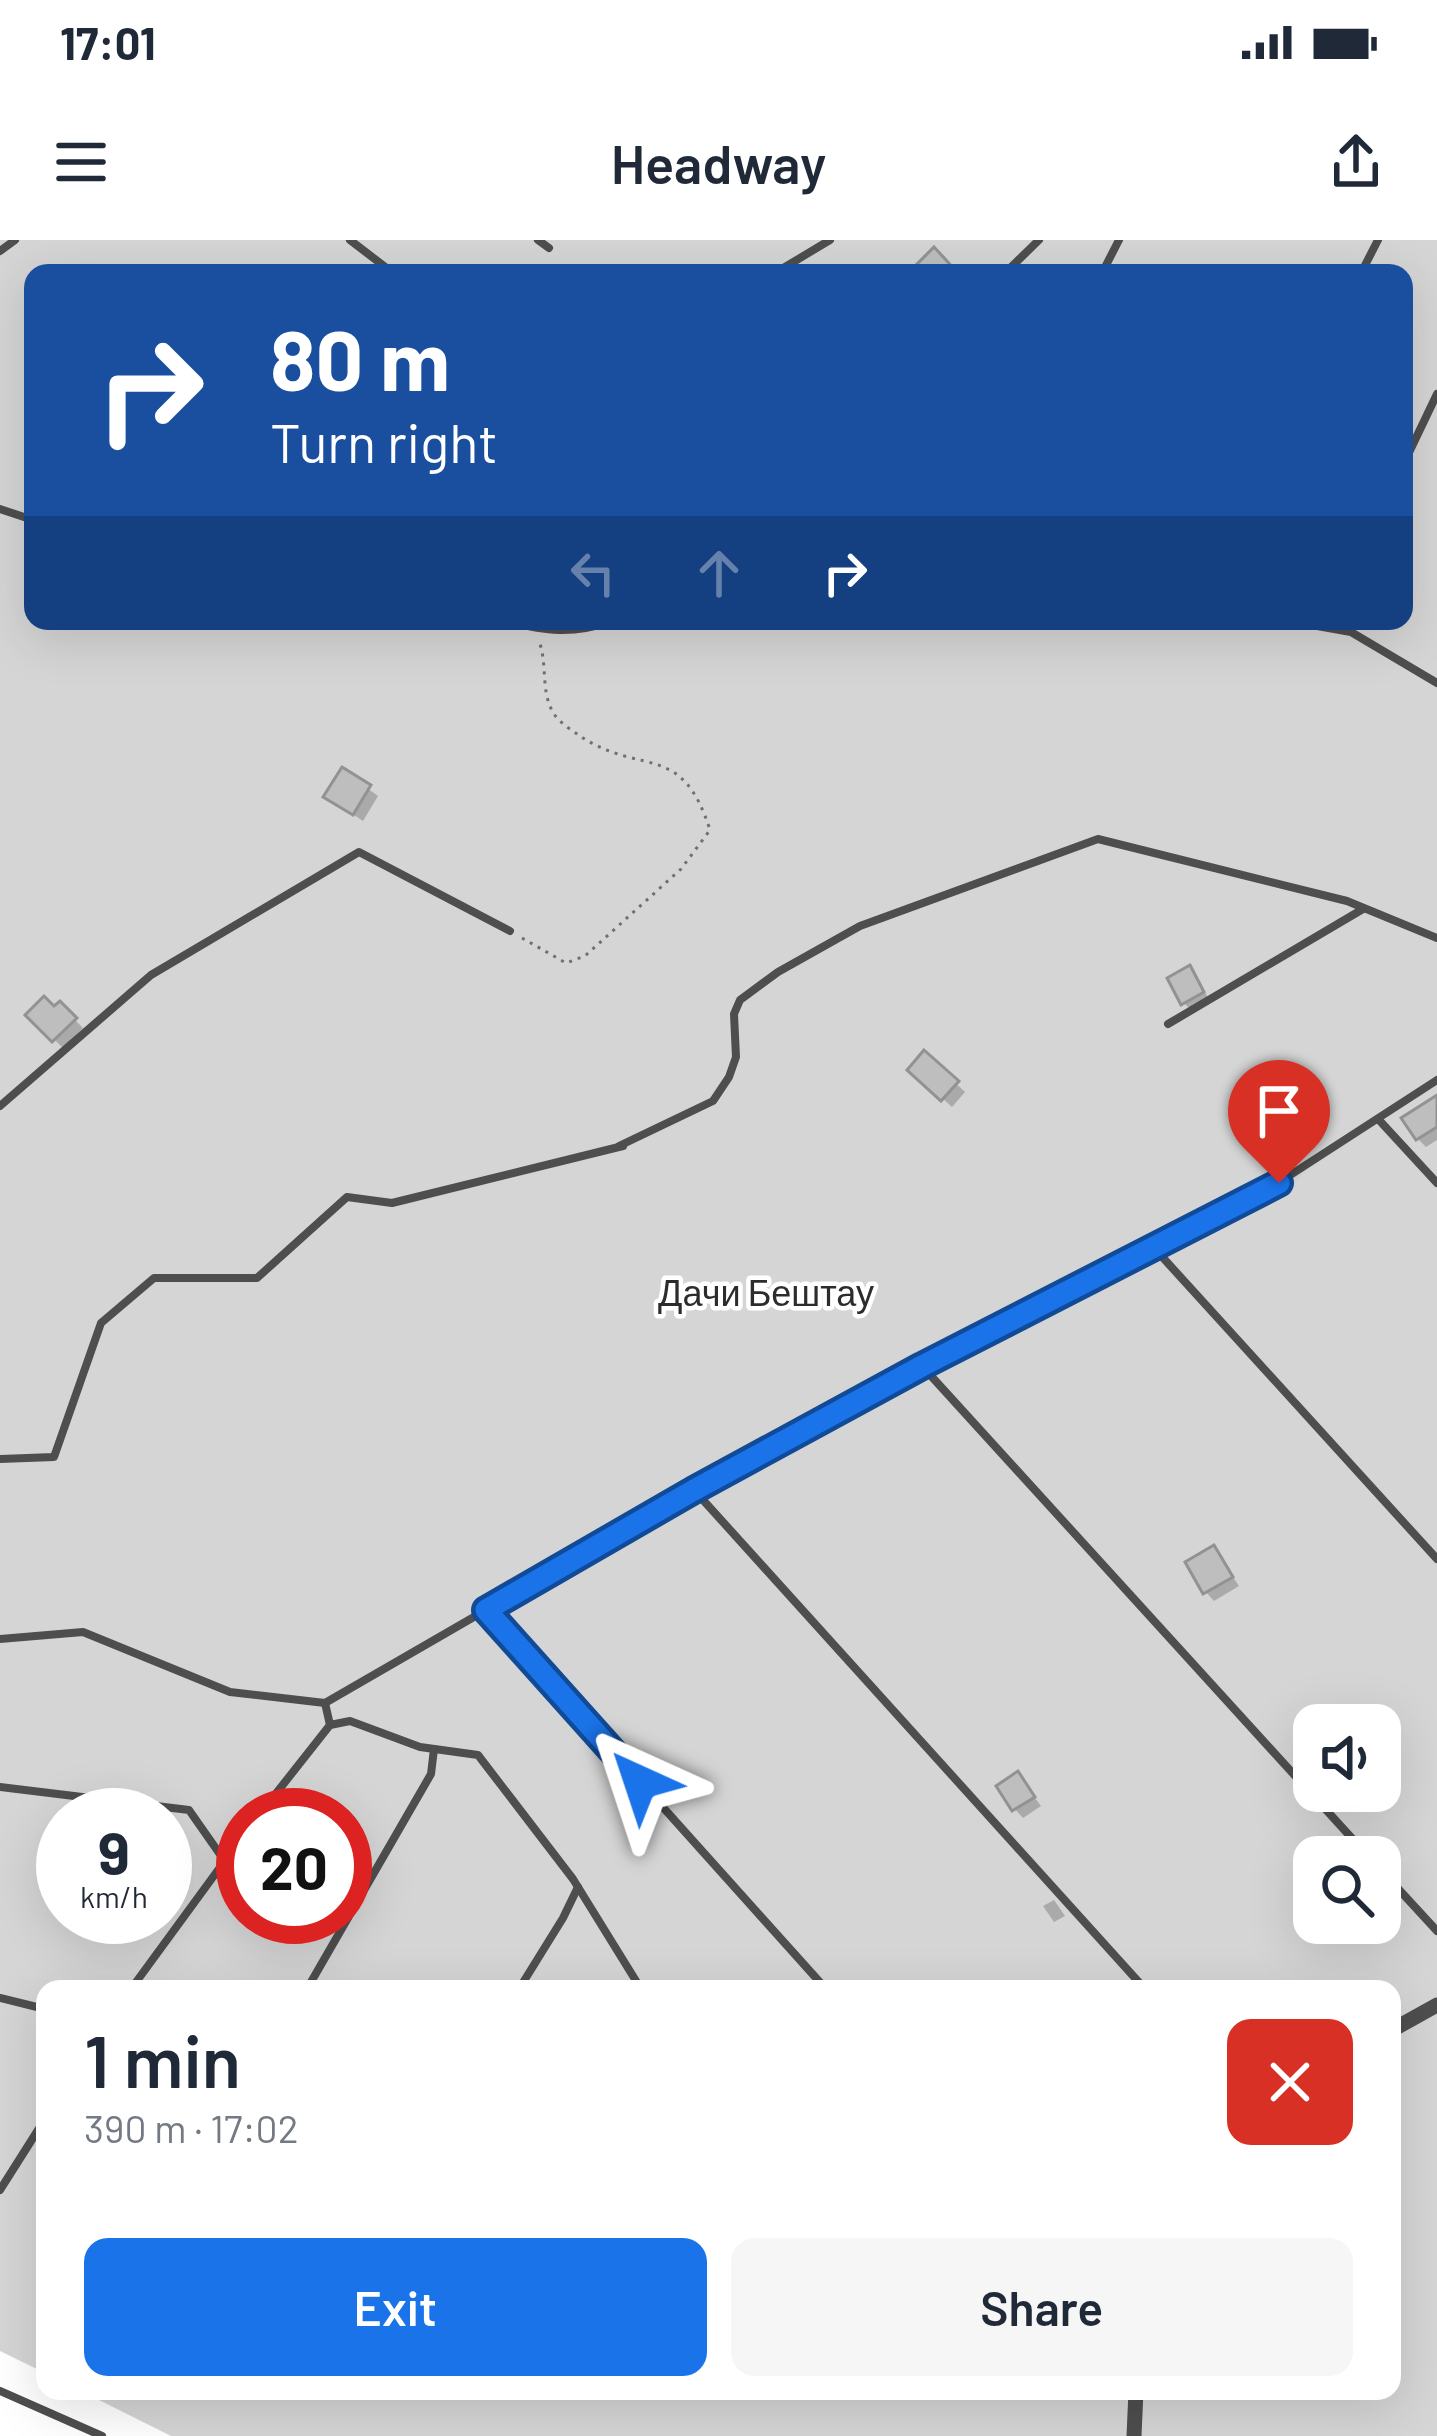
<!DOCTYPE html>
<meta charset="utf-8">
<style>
:root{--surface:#fff;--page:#f6f6f7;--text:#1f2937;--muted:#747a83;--accent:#1a73e8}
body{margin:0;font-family:Barlow,sans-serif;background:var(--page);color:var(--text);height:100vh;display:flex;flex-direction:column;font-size:45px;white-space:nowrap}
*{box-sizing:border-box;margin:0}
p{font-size:39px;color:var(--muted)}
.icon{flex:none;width:66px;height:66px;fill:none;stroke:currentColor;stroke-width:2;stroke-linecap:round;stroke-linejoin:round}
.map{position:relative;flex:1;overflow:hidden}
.panel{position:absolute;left:36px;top:1740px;width:1365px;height:420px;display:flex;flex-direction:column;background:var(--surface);border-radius:24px;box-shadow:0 12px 48px #0002}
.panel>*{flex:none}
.banner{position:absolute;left:24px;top:24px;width:1389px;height:366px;border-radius:24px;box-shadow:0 12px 48px #0002;background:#1a4fa0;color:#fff;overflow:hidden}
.controls{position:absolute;left:1293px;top:1464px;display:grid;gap:24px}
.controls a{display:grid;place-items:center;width:108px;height:108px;border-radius:24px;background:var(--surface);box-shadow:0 12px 48px #0002;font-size:60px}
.speed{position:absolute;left:36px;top:1548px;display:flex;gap:24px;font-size:60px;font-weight:700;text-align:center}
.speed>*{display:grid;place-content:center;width:156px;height:156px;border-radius:50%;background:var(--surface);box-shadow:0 12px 48px #0002;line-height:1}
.speed small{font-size:30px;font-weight:400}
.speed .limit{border:18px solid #d22;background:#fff;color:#111}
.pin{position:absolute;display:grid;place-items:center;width:102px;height:102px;color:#fff;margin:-123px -51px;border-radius:50% 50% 50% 0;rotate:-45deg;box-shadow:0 0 12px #0007}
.pin .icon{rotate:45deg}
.me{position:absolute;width:132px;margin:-66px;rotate:318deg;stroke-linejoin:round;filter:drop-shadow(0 0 9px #0008)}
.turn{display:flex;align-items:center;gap:42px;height:252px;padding:0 48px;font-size:54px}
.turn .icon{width:156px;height:156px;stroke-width:2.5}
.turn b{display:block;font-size:84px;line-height:102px}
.lanes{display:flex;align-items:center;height:114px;padding:0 48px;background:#0003;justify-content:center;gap:60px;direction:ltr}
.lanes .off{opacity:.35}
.round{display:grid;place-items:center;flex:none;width:126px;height:126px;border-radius:24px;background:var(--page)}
.head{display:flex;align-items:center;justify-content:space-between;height:204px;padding:0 48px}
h1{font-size:72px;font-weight:600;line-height:90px}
.action{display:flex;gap:24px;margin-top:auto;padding:24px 48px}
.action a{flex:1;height:138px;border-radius:24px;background:var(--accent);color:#fff;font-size:48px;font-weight:600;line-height:138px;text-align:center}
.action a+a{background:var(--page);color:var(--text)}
.status{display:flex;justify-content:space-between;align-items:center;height:84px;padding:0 60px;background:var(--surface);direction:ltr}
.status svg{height:33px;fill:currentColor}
header{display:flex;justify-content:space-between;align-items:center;height:156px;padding:0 48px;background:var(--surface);font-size:54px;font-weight:600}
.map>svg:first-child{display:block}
.green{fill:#d5d5d5;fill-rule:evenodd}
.shadow{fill:#0003}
.building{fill:#bebebe;stroke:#929292;stroke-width:3}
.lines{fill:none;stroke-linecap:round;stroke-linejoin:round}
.path{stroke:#707070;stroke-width:3;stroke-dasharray:3 6;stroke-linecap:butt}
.service{stroke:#4e4e4e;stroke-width:8}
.minor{stroke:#4e4e4e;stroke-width:15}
.route-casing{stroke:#114b97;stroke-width:30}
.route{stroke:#1a73e8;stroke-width:21}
.labels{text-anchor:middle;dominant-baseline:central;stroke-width:9;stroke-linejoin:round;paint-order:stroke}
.park-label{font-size:36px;fill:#2c2c2c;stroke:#fff}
</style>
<div class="status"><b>17:01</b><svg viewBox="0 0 49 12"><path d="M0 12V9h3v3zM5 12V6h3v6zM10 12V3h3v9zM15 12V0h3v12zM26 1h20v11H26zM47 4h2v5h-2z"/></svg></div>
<header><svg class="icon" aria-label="menu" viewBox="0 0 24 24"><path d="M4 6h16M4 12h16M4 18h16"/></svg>Headway<svg class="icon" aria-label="share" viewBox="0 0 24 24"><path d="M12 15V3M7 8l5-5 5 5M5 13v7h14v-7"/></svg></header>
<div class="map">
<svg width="1437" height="2196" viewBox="0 0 1437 2196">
<rect width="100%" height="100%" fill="#fff"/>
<path class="green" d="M0 0H1437V2196H171L81 2151H1392V1749H45V2133L0 2111ZM33 33H1404V381H33ZM1314 1485H1380V1551H1314ZM63 1575H165V1677H63ZM243 1575H345V1677H243ZM1314 1617H1380V1683H1314Z"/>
<g class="shadow">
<polygon points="343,531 378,556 363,581 327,557"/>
<polygon points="1190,729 1211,762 1192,771 1184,763"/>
<polygon points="60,765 83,788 63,808 29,775 54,770"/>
<polygon points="925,814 965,852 952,867 911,830"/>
<polygon points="1437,858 1437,900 1426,907 1418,899"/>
<polygon points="1214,1309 1239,1346 1214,1361 1206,1352"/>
<polygon points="1018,1535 1041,1566 1023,1578 1015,1569"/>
<polygon points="1054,1660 1065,1676 1054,1682 1043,1666"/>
</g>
<g class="building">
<polygon points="934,7 958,33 914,33 911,30"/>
<polygon points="342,527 371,545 353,575 323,557"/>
<polygon points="1190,725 1204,752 1181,765 1167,738"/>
<polygon points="44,756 54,766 60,761 77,778 52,802 25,775"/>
<polygon points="924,810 959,841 941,861 907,830"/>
<polygon points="1437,855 1437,887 1416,900 1401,878"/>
<polygon points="1214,1305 1233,1337 1203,1354 1185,1322"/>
<polygon points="1018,1531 1035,1557 1012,1571 996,1546"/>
</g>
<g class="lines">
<path class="path" d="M522 698 566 723 585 716 681 629 710 590C682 502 644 536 583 498 573 491 561 484 554 474 540 452 548 425 539 401"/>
<g class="service">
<polyline points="350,0 393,33"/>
<polyline points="538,0 549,8"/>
<polyline points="0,11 15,0"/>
<polyline points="775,33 830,0"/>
<polyline points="1005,33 1039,0"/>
<polyline points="1102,33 1119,0"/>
<polyline points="1361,33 1378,0"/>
<polyline points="1404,223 1437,154"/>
<polyline points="0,269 33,280"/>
<path d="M504 381C545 391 572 395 613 381"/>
<polyline points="1289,381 1351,392 1437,443"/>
<polyline points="1168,784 1363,669"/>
<polyline points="0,866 151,735 359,612 510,691"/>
<polyline points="1379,880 1437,943"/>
<polyline points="619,906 713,861 729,837 736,817 734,774 740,760 778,732 860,686 1098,599 1347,661 1437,698"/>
<polyline points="1155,1009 1437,1319"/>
<polyline points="922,1126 1369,1617"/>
<polyline points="0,1219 54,1217 101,1083 154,1038 257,1038 347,957 392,963 623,906"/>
<polyline points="694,1250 1145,1749"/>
<polyline points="486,1370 826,1749"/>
<polyline points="0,1399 83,1392 230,1452 325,1463 694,1250 922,1126 1278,943 1437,840"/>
<polyline points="330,1485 350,1481 420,1507 478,1515 573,1639 641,1749"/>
<polyline points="0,1547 189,1570 224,1620"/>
<polyline points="259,1575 330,1485 325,1463"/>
<polyline points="1380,1629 1437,1691"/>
<polyline points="131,1749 243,1596"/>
<polyline points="307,1749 431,1534 434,1509"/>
<polyline points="519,1749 563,1678 578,1647"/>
<polyline points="0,1758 45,1769"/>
<polyline points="0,1950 45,1879"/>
<polyline points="0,2151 102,2196"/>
</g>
<g class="minor">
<polyline points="1392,1790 1437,1765"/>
<polyline points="1134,2196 1136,2151"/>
</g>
</g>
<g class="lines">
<g class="route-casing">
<polyline id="route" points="640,1542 486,1370 694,1250 922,1126 1279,943"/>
</g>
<use href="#route" class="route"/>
</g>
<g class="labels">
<g class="park-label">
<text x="766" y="1051">Дачи Бештау</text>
</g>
</g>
</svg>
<div class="controls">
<a><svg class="icon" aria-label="sound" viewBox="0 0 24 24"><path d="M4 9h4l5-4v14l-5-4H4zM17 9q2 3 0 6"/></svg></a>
<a><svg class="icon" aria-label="search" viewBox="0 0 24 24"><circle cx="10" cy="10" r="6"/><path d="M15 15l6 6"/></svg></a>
</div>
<div class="speed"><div>9<small>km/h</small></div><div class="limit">20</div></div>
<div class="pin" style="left:1279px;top:943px;background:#d93025"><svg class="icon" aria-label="arrive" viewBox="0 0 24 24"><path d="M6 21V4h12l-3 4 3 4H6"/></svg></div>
<svg class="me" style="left:640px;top:1542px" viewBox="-20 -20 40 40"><path d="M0-17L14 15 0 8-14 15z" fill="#1a73e8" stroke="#fff" stroke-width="4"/></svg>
<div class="banner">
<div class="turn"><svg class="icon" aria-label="right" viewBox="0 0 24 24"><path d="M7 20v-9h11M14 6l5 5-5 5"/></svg><div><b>80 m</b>Turn right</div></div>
<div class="lanes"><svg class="icon off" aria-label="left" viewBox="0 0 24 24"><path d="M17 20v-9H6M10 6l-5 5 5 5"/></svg><svg class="icon off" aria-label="ahead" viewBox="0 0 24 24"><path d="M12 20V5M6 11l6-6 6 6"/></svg><svg class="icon" aria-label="right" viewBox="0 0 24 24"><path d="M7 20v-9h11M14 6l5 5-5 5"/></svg></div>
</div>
<section class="panel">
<div class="head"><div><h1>1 min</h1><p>390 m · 17:02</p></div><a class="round" style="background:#d93025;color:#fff"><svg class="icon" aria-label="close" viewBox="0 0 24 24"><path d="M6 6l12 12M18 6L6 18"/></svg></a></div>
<div class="action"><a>Exit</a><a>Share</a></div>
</section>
</div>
